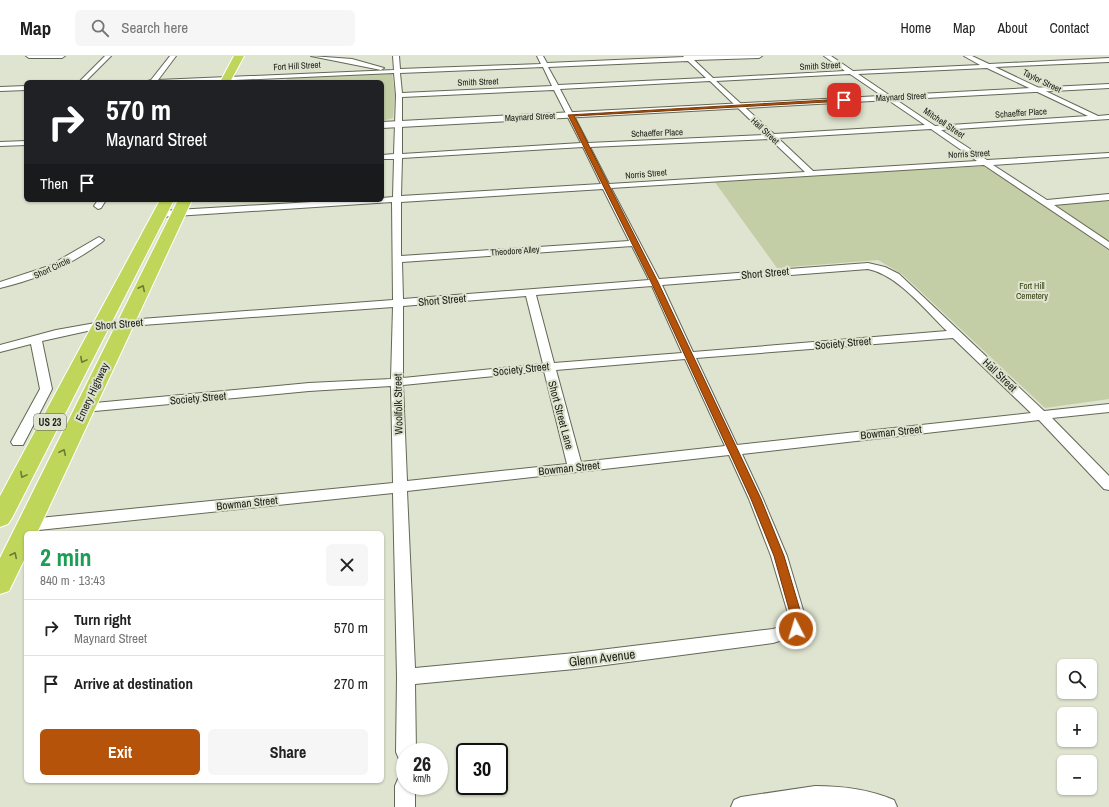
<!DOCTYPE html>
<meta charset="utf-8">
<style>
:root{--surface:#fff;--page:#f6f6f6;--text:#222;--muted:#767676;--line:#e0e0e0;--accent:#b45309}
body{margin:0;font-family:"Archivo Narrow",sans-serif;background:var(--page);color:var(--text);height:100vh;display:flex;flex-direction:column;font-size:15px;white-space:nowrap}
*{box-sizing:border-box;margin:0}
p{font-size:13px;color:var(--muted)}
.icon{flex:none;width:22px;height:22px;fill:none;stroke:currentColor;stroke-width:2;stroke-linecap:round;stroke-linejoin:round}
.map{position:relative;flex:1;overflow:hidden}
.panel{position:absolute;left:24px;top:475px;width:360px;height:252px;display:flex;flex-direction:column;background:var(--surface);border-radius:6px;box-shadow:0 1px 3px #0004}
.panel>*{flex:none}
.banner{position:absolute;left:24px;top:24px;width:360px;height:122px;border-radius:6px;box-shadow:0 1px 3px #0004;background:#202124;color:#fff;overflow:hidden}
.fabs{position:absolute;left:1057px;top:603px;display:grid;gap:8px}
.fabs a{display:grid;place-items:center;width:40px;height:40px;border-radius:6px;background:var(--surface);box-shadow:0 1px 3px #0004;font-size:20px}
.speed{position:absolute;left:396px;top:687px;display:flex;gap:8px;font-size:20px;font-weight:700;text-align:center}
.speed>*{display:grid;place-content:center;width:52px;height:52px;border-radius:50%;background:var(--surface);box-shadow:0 1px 3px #0004;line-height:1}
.speed small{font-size:10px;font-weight:400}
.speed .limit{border:2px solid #111;border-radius:6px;background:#fff;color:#111}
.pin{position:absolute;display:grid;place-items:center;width:34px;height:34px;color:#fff;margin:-17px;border-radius:8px;box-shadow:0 2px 6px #0006}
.me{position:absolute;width:44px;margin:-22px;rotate:355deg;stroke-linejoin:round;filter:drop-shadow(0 0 3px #0008)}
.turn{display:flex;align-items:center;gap:14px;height:84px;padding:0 16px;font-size:18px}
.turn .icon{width:52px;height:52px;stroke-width:2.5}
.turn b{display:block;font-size:28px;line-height:34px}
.then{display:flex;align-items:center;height:38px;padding:0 16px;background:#0003;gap:8px;font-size:15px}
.round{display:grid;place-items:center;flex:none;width:42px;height:42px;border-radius:6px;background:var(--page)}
.overview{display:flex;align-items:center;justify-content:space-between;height:68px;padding:0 16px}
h1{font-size:24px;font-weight:700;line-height:30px;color:#1e9e55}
.primary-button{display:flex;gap:8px;margin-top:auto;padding:8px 16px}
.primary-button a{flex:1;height:46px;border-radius:6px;background:var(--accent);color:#fff;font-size:16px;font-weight:700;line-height:46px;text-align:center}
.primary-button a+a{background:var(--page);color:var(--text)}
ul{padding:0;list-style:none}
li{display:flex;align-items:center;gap:12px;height:56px;padding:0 16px;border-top:1px solid var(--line)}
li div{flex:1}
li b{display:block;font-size:15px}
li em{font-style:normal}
header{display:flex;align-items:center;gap:24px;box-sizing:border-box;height:56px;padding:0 20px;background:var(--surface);border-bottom:1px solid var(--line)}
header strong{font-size:19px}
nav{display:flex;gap:22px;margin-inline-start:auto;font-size:14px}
.search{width:280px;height:36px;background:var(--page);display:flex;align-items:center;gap:10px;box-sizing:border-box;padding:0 14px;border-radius:6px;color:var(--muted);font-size:15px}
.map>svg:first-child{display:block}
.green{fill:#c3cea7}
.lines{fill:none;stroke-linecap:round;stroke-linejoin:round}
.minor-casing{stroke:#636856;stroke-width:2}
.tertiary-casing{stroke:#636856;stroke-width:2}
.trunk-casing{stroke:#fff;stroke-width:2}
.minor{fill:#fff;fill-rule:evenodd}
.tertiary{fill:#fff;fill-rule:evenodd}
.trunk{fill:#bed65a;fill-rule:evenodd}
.oneway{stroke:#6c7a38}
.route{fill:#b45309;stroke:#753606}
.labels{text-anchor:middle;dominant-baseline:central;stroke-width:4;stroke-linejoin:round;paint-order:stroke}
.far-street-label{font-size:9px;fill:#1b1d16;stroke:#dee4cf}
.far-park-label{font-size:9px;fill:#323c0b;stroke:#dee4cf}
.shield{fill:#dee4cf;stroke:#56594e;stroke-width:1}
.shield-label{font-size:10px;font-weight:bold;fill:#1b1d16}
.street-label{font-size:11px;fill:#1b1d16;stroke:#dee4cf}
.near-street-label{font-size:13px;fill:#1b1d16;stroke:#dee4cf}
</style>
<header>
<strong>Map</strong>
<div class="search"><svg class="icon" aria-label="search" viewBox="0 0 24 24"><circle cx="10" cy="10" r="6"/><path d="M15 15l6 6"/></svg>Search here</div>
<nav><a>Home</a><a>Map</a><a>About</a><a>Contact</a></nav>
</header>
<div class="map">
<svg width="1109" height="751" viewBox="0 0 1109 751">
<rect width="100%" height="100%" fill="#dee4cf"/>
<g class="green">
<polygon points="392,17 395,39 393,62 382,65 382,26 286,26 287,22"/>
<polygon points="985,110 1002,120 1109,194 1109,343 1045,352 902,218 878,204 777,212 714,125"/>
<polygon points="1109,143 1109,187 1053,148"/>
</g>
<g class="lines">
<g class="minor-casing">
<g id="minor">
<polygon points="26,0 65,0 62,2 29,2"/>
<polygon points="105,0 111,0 85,26 79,26"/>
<path d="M170 0H176L158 24 394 14 393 0H399L400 13 541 8 537 0H543L547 7 684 1 683 0H762L759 2 694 4 713 22 845 15 824 0H831L853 15 980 9 964 0H972L989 8 1109 2V6L995 11 1098 60 1109 59V63L941 74 987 104 1109 97V101L993 109 1047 144 1109 138V144L1054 149 1109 186V193L984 109 611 132 659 223 868 207 885 211 899 218 1044 355 1109 348V356L1052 362 1109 420V434L1104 433 1039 364 742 398 763 443 787 500 806 564 802 578 773 587 575 613 415 628 416 696H405V705L399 703 396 696 397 621 393 437 29 475 24 473 22 469 24 465 29 463 393 427 391 330 309 335 84 356 78 352 84 348 309 327 391 323 393 251 101 272 42 285 52 333 23 389H13L11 386 40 333 31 288 0 296V289L56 274 101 266 393 244 392 146 160 161 156 158 160 155 344 144H382V142L393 141 394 103H382V99L394 98 396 39 394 17 191 26H145L151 24ZM688 5 706 22 558 29 548 11ZM543 11 552 30 402 37 400 17ZM987 12 1088 60 935 70 858 18ZM850 18 925 69 774 78 716 25ZM710 25 766 79 588 87 560 33ZM554 34 581 87 402 98V41ZM931 73 977 105 813 115 778 82ZM770 83 805 116 609 128 590 91ZM583 91 601 128 401 140 402 102ZM603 133 629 185 401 200V146ZM632 190 649 224 403 243 402 206ZM868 213C898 219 925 254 947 275L693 296 662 229ZM652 230 682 297 554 307 536 239ZM526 240 543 308 403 322V250ZM953 282 1031 357 737 389 696 302ZM685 303 725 390 581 406 556 314ZM544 315 567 408 407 425 403 329ZM729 399 749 443 771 500 790 564 789 568 773 573 575 597 415 612 407 435Z"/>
<polygon points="311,0 352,3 384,12 381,14"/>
<polygon points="26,30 26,34 0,35 0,31"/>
<polygon points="26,85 26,89 0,90 0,86"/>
<polygon points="98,144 106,144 101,152 98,153 94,150"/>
<path d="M99 181 104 184 102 186C71 209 38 223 0 232V226L49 210Z"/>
<polygon points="405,720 405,730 415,730 415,751 395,751 395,730 398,723"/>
<path d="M815 730C843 730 868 733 894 744L897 751H731L734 744 741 741Z"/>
</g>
</g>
<g class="tertiary-casing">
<polygon id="tertiary" points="1109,28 1109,32 382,72 382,66"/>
</g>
<g class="trunk-casing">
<g id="trunk">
<polygon points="234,0 244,0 230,26 220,26"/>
<polygon points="160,144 174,144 12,462 8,468 0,471 0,440"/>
<polygon points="178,144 192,144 37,477 26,477 26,500 9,535 0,538 0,502"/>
</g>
</g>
<use href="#minor" class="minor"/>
<use href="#tertiary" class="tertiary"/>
<use href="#trunk" class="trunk"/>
</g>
<defs><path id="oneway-chevron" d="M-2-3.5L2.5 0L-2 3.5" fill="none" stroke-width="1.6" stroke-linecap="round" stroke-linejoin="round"/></defs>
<g class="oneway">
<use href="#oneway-chevron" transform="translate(142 232) rotate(-64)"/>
<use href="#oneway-chevron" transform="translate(83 304) rotate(118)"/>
<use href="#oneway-chevron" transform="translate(63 396) rotate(-65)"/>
<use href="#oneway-chevron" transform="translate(23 419) rotate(118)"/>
<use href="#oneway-chevron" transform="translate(14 499) rotate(-64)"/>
</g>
<polygon class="route" points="844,43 845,45 574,60 658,226 761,443 784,500 803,564 800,577 796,578 792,577 790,573 792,564 774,500 751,443 651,226 568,59"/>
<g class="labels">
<g class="far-street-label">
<text transform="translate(297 10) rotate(-3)">Fort Hill Street</text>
<text transform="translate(820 10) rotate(-3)">Smith Street</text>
<text transform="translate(1042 25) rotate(26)">Taylor Street</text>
<text transform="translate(478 26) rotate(-2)">Smith Street</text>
<text transform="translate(901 41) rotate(-3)">Maynard Street</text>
<text transform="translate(1021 57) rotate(-4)">Schaeffer Place</text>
<text transform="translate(530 61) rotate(-3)">Maynard Street</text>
<text transform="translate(944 67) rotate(34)">Mitchell Street</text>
<text transform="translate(765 75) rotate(43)">Hall Street</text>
<text transform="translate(657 77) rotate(-2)">Schaeffer Place</text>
<text transform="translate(969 98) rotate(-3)">Norris Street</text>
<text transform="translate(646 118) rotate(-5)">Norris Street</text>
<text transform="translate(515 195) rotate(-4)">Theodore Alley</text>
<text transform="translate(52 212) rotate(-25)">Short Circle</text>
</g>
<g class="far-park-label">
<text x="1032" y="230">Fort Hill<tspan x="1032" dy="10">Cemetery</tspan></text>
</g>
<rect class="shield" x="34" y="358" width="32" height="16" rx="3"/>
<g class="shield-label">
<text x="50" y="366">US 23</text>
</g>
<g class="street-label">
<text transform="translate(765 217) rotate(-5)">Short Street</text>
<text transform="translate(442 244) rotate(-5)">Short Street</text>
<text transform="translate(119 268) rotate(-5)">Short Street</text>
<text transform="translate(843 287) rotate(-5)">Society Street</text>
<text transform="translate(521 313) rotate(-6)">Society Street</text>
<text transform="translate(1000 319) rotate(44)">Hall Street</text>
<text transform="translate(92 336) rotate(-65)">Emery Highway</text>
<text transform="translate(198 342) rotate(-5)">Society Street</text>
<text transform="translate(398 348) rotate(-91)">Woolfolk Street</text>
<text transform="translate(561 359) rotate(75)">Short Street Lane</text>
<text transform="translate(891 376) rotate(-6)">Bowman Street</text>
<text transform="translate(569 412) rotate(-6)">Bowman Street</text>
<text transform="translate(247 447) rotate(-6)">Bowman Street</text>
</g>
<g class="near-street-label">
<text transform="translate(602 602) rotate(-7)">Glenn Avenue</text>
</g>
</g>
</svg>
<div class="fabs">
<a><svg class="icon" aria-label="search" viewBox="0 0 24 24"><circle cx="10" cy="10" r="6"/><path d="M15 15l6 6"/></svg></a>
<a>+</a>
<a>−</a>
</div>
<div class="speed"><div>26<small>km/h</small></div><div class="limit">30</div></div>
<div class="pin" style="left:844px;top:44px;background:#d93025"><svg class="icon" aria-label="arrive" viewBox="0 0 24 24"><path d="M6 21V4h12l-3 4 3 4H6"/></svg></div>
<svg class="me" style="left:796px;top:573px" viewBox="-20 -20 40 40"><circle r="17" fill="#b45309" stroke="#fff" stroke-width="3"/><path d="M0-11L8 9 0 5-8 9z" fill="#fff"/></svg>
<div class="banner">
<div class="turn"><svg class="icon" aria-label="right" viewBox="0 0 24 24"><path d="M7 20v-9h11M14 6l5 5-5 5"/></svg><div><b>570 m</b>Maynard Street</div></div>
<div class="then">Then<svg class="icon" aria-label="arrive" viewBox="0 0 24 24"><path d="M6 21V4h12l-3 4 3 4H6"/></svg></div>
</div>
<section class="panel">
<div class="overview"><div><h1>2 min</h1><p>840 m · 13:43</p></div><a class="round"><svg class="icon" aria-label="close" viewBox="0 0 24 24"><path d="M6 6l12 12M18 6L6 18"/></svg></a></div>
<ul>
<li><svg class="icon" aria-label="right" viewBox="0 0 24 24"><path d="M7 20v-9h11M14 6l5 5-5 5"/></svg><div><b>Turn right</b><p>Maynard Street</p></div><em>570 m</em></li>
<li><svg class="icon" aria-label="arrive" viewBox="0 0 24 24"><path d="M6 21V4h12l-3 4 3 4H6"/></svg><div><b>Arrive at destination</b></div><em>270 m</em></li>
</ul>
<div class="primary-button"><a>Exit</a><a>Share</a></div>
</section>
</div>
